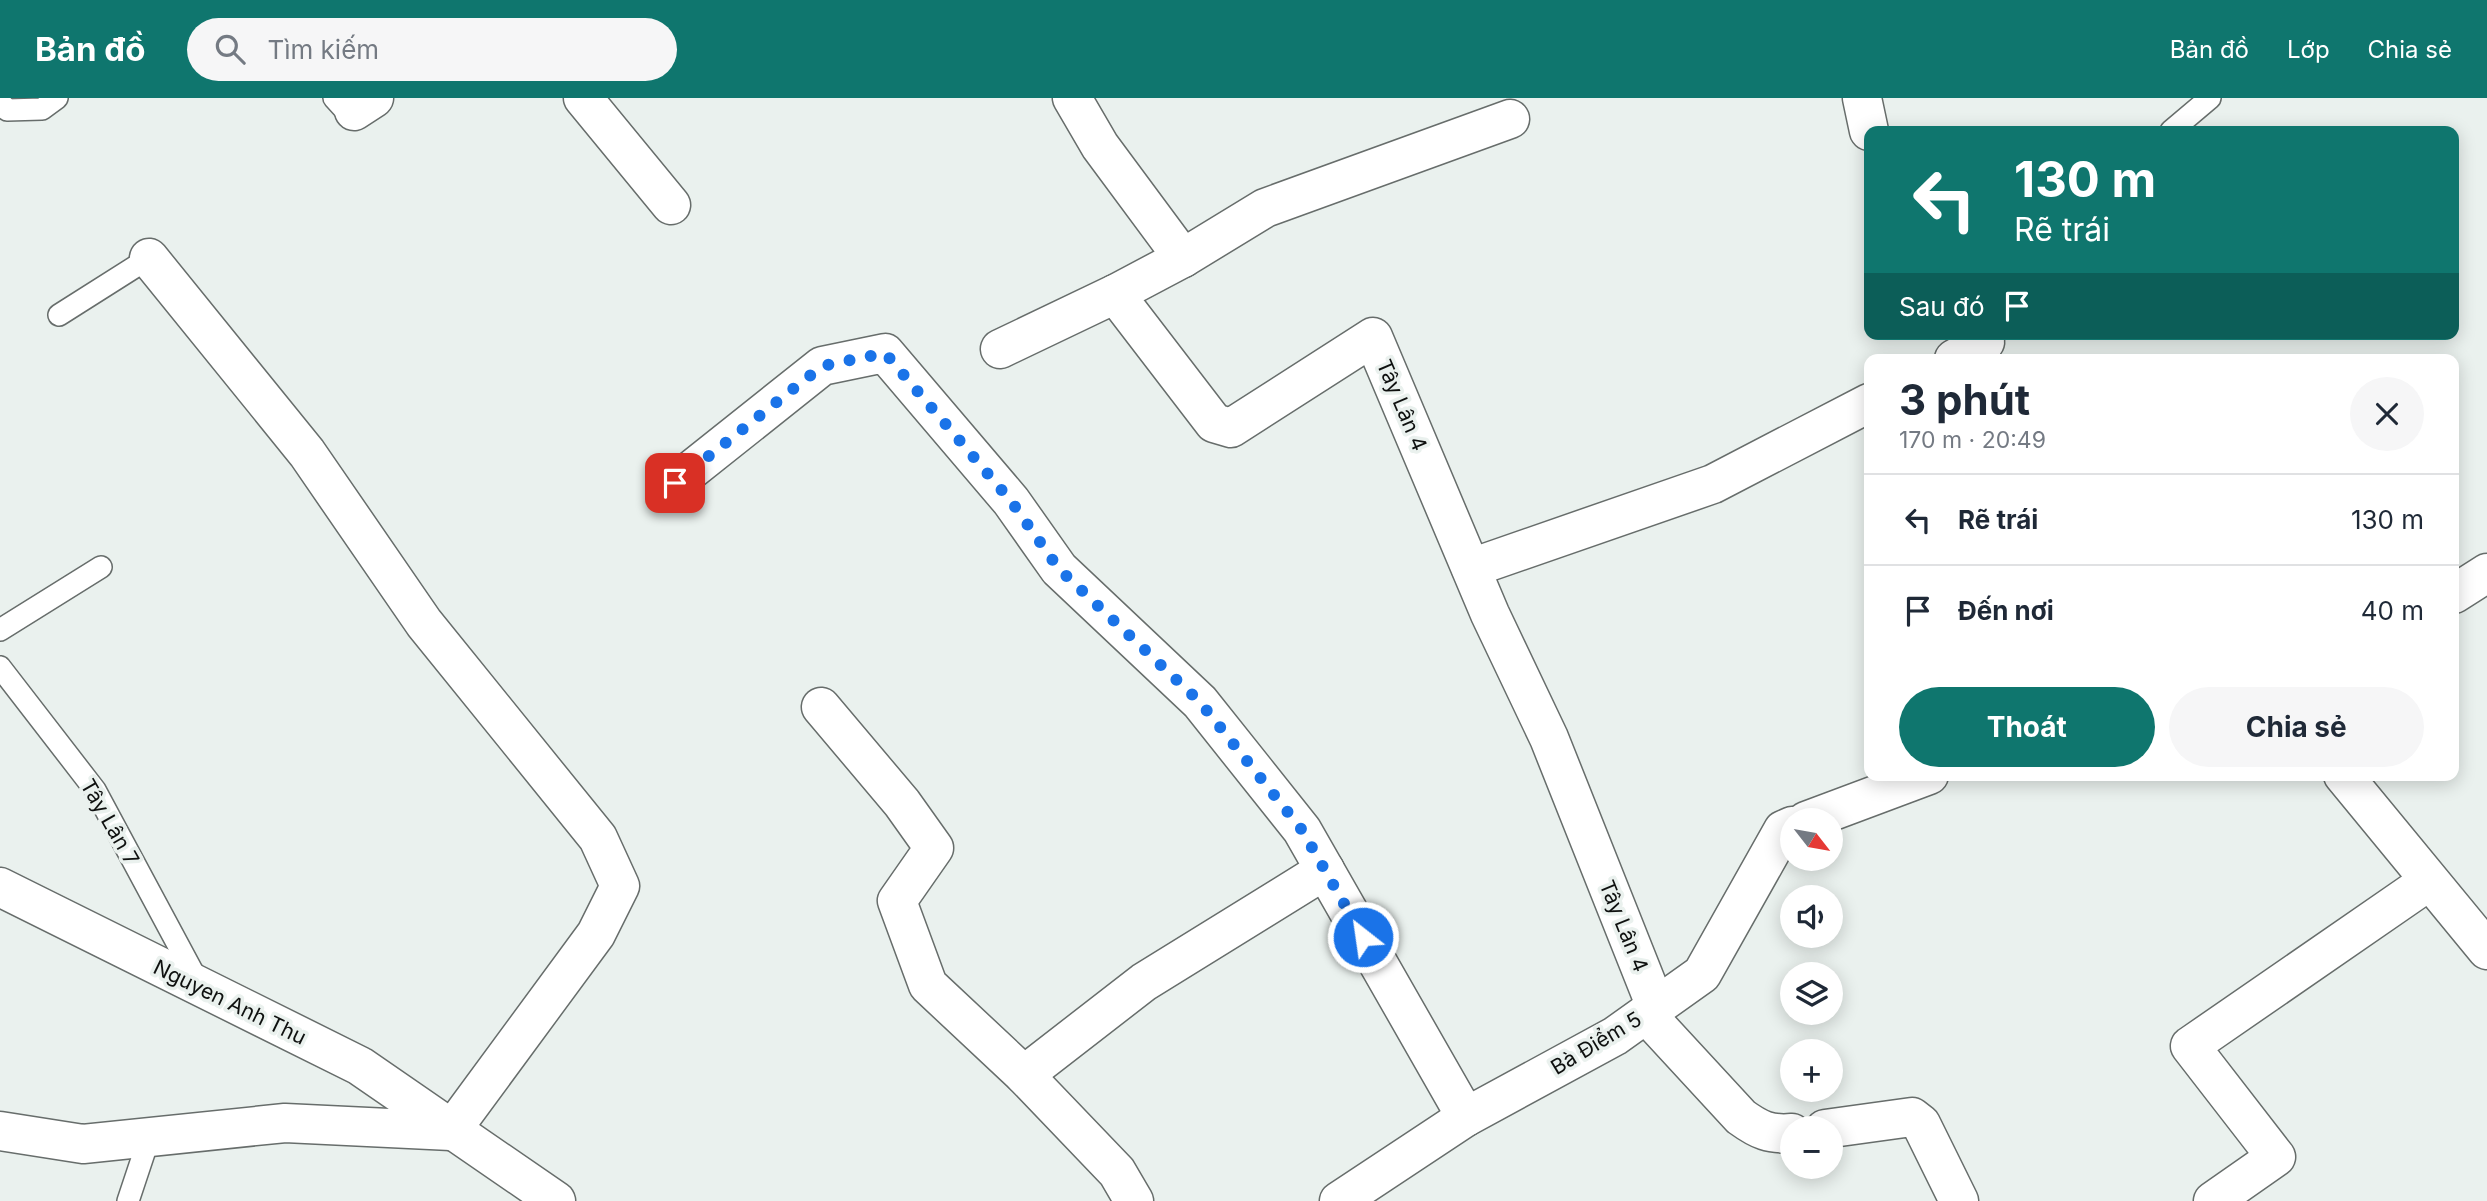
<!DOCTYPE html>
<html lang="vi">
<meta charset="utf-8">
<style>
:root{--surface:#fff;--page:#f6f6f7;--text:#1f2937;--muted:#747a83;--line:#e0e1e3;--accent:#0f766e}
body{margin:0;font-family:Inter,sans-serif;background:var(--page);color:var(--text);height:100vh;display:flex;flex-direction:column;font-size:26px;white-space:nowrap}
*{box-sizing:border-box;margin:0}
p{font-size:23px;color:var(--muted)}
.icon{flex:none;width:38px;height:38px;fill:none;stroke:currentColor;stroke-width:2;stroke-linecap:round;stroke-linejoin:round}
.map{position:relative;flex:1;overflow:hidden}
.details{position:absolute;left:1864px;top:256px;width:595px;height:427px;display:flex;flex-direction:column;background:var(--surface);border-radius:14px;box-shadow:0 4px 18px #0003}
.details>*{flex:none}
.hud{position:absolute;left:1864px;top:28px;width:595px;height:214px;border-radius:14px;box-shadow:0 4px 18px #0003;background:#0f766e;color:#fff;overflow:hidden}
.needle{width:46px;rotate:121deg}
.buttons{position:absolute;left:1780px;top:710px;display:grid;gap:14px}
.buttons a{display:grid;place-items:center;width:63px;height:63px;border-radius:50%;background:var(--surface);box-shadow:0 4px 18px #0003;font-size:35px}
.pin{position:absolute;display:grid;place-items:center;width:60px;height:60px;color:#fff;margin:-30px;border-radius:14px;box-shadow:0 4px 10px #0006}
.me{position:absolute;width:77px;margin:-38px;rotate:330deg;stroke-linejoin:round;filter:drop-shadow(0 0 5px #0008)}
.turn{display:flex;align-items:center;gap:24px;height:147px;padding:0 35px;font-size:32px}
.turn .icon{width:91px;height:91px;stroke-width:2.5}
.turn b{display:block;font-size:49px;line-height:60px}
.then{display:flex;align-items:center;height:66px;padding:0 35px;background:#0003;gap:14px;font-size:26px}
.round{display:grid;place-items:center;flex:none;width:74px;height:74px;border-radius:37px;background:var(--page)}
.overview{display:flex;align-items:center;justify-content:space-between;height:119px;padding:0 35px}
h1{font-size:42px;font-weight:700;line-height:52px}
.cta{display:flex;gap:14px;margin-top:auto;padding:14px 35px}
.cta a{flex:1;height:80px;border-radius:42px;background:var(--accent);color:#fff;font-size:28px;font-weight:700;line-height:80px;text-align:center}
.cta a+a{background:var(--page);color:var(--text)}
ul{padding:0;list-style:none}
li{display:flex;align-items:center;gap:21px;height:91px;padding:0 35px;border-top:2px solid var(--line)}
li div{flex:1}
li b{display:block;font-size:26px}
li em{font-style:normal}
header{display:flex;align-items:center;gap:42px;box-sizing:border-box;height:98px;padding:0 35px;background:var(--accent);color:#fff}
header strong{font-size:33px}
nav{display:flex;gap:38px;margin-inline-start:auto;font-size:24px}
.search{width:490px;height:63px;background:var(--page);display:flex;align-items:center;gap:18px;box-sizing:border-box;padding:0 24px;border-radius:38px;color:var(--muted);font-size:26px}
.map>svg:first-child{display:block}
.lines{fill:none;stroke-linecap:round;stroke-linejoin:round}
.service-casing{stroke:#676d6b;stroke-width:24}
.minor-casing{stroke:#676d6b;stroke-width:41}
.secondary-casing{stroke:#676d6b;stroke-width:41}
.service{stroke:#fff;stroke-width:21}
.minor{stroke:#fff;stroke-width:38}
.secondary{stroke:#fff;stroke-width:38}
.route{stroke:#1a73e8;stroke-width:12;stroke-dasharray:0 21.6}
.labels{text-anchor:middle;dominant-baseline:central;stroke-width:7;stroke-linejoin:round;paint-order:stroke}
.street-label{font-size:21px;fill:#0e100f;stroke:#eaf1ee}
</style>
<header>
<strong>Bản đồ</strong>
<div class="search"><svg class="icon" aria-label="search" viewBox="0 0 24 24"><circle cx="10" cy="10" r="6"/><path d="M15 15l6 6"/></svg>Tìm kiếm</div>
<nav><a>Bản đồ</a><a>Lớp</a><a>Chia sẻ</a></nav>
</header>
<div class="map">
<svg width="2487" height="1103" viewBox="0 0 2487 1103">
<rect width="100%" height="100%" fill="#eaf1ee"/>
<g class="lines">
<g class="service-casing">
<g id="service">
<polyline points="334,0 344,11 354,13"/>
<polyline points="0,4 7,12 42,11 57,0"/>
<polyline points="2171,33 2210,0"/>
<polyline points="59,217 149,160"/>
<polyline points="0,532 101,469"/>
<polyline points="0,569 95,692 198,884"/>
<polyline points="128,1103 150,1037"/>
</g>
</g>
<g class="minor-casing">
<g id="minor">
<polyline points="583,0 671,107"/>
<polyline points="1072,0 1100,48 1183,160"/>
<polyline points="1862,0 1869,33"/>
<polyline points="354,13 374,0"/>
<polyline points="1510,21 1265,110 1183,160 1115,196 1214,325 1231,330 1373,239 1490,516 1549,640 1656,909"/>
<polyline points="1000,251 1115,196"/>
<polyline points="1954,261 1985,244"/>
<polyline points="675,385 822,268 885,255 1011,403 1059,471 1200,604 1302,732 1466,1019"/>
<polyline points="1471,470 1713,386 1869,305"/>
<polyline points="2454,496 2487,475"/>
<polyline points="821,609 902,705 934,750 897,803 928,887 1024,977 1117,1074 1134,1103"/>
<polyline points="2343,677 2487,852"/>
<polyline points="1806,723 1929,677"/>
<path d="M1646 916 1741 1019C1759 1032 1770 1037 1792 1035"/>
<polyline points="1024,977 1144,884 1325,772"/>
<polyline points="1825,1031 1912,1019 1921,1026 1959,1103"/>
<polyline points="0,1033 83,1046 285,1025 451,1033 596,836 620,788 598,740 424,525 307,355 149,160"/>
<polyline points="1339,1103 1466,1019 1615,938 1702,876 1783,732 1792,728"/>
<polyline points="2213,1103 2276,1059 2190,948 2429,783"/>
</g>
</g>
<g class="secondary-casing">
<polyline id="secondary" points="0,789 360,968 556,1103"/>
</g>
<use href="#service" class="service"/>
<use href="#minor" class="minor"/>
<use href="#secondary" class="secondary"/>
</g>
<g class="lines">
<polyline class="route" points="675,385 822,268 885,255 1011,403 1059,471 1200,604 1302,732 1363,839"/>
</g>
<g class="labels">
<g class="street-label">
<text transform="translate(1402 307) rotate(67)">Tây Lân 4</text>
<text transform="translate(110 724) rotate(60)">Tây Lân 7</text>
<text transform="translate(1624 828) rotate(68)">Tây Lân 4</text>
<text transform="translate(230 904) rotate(26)">Nguyen Anh Thu</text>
<text transform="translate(1596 945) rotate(-31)">Bà Điểm 5</text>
</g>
</g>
</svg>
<div class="buttons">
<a><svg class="needle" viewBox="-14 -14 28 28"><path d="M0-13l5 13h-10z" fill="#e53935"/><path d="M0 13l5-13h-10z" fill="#747a83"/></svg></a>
<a><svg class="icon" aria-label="sound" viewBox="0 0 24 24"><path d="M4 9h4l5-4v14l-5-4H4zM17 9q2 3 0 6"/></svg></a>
<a><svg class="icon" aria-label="layers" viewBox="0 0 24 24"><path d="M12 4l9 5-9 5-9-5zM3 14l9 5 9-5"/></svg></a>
<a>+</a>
<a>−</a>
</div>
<div class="pin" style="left:675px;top:385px;background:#d93025"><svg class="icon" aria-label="arrive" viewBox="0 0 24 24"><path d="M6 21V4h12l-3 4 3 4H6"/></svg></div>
<svg class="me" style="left:1363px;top:839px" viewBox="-20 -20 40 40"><circle r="17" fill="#1a73e8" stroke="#fff" stroke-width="3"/><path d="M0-11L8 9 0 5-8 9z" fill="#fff"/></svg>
<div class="hud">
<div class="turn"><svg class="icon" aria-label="left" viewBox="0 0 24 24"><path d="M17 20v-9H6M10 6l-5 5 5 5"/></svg><div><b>130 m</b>Rẽ trái</div></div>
<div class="then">Sau đó<svg class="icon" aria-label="arrive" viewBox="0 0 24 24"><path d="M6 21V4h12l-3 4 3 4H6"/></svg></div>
</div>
<section class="details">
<div class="overview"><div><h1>3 phút</h1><p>170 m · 20:49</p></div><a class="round"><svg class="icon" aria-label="close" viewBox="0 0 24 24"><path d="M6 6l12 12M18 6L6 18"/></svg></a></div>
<ul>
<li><svg class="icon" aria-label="left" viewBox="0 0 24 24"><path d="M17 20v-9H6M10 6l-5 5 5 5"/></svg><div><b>Rẽ trái</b></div><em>130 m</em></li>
<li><svg class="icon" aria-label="arrive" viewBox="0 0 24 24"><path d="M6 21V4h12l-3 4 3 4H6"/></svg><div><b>Đến nơi</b></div><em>40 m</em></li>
</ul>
<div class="cta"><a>Thoát</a><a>Chia sẻ</a></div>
</section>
</div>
